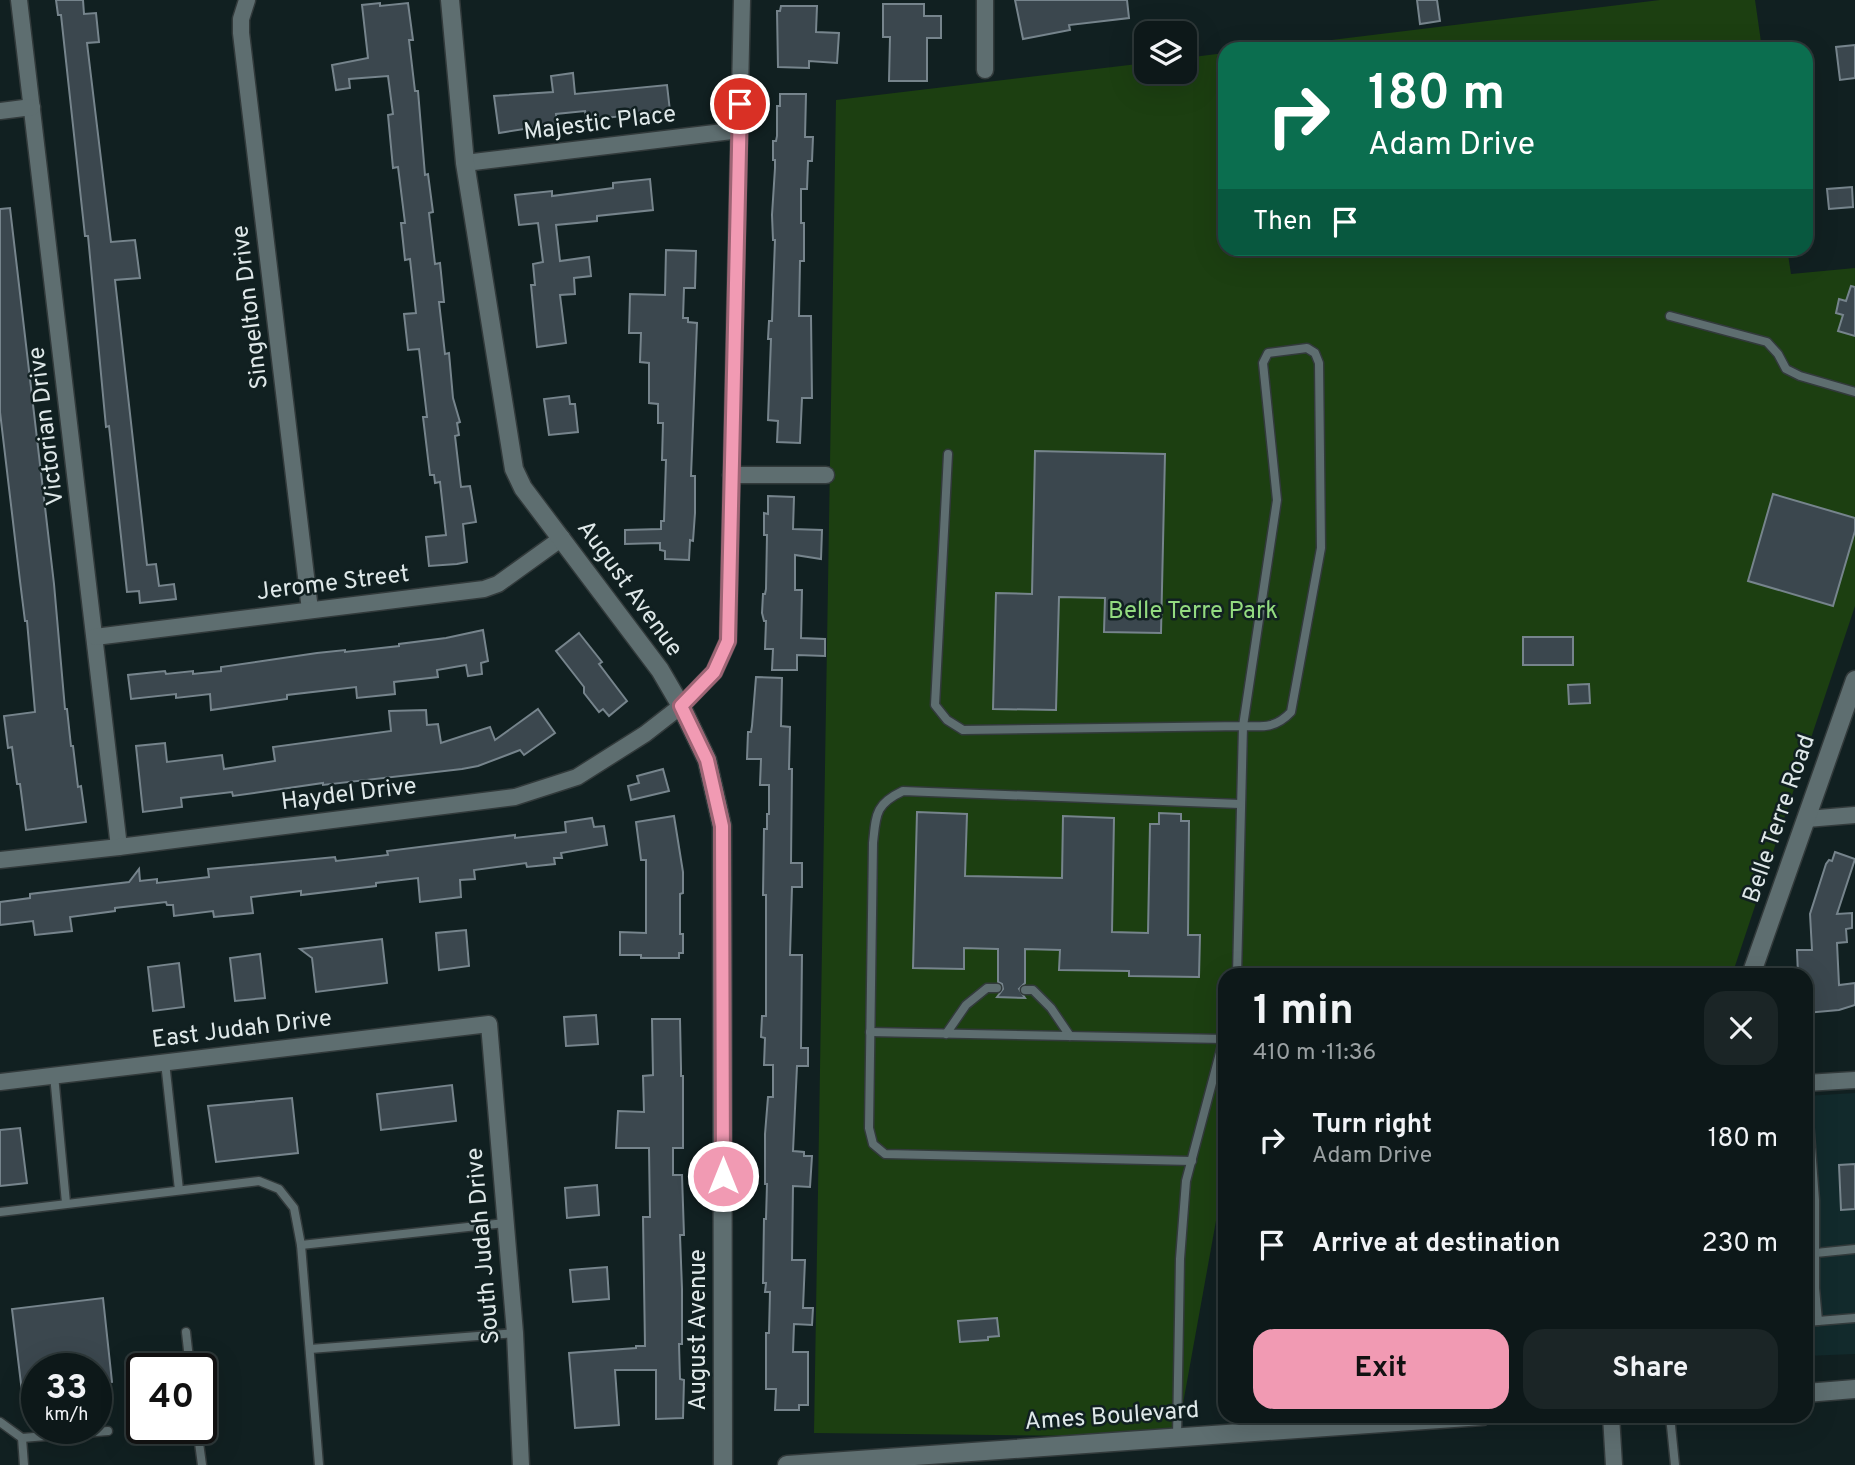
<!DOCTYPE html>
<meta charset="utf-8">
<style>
:root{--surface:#0d1819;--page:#1b2526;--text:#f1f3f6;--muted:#9aa0a2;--line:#2d3738;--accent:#f19ab3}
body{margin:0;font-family:Overpass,sans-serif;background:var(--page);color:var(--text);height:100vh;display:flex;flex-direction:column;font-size:26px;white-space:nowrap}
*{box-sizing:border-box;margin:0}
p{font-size:23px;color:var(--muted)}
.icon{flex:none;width:38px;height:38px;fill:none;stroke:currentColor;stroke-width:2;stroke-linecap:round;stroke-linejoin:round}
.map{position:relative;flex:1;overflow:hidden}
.details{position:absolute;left:1218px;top:968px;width:595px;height:455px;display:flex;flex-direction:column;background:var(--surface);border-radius:21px;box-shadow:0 7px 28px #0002,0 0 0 2px var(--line)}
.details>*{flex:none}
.top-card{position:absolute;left:1218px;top:42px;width:595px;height:214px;border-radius:21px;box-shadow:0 7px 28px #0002,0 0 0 2px var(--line);background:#0b6e4f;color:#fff;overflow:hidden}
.buttons{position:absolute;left:1134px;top:21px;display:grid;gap:14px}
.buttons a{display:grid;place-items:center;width:63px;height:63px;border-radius:14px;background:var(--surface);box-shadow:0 7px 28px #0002,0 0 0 2px var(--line);font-size:35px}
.speed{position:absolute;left:21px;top:1353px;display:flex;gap:14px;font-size:35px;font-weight:700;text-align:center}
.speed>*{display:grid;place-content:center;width:91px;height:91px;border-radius:50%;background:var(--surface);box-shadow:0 7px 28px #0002,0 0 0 2px var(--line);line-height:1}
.speed small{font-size:18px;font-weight:400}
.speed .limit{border:4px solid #111;border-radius:10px;background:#fff;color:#111}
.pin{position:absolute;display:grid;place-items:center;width:60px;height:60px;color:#fff;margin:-30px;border:4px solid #fff;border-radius:50%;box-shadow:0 2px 7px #0007}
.me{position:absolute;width:77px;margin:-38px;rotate:0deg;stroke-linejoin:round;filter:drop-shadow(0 0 5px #0008)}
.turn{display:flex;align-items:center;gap:24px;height:147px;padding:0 35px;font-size:32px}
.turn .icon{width:91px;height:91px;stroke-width:2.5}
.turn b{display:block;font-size:49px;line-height:60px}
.then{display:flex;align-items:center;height:66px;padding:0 35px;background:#0003;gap:14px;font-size:26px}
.round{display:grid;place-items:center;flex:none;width:74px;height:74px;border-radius:21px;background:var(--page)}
.overview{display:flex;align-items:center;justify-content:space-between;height:119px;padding:0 35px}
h1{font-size:42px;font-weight:700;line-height:52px}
.action{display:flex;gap:14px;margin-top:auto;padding:14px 35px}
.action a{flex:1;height:80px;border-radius:21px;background:var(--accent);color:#111;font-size:28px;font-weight:700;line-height:80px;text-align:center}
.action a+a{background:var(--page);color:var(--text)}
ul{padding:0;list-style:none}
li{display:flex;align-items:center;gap:21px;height:105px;padding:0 35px}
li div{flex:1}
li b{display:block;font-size:26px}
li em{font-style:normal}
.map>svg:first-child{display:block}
.built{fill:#122a2c}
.green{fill:#1c3f11}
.building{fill:#3b474e;stroke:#76848c;stroke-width:2}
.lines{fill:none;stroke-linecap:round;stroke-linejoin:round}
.lane-casing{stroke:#323a3b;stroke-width:11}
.street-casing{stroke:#323a3b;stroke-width:19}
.secondary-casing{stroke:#323a3b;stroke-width:21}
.lane{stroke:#5e6e70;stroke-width:8}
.street{stroke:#5e6e70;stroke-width:16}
.secondary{stroke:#5e6e70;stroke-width:18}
.route-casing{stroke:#9d6474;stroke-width:18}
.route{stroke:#f19ab3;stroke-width:12}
.labels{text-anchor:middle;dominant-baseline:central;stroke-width:5;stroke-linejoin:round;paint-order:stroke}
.street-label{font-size:24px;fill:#dfe8e9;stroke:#112021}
.park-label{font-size:24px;fill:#93db80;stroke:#112021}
</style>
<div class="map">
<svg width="1855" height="1465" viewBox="0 0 1855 1465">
<rect width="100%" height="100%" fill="#112021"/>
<polygon class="built" points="1855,1093 1855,1354 1806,1356 1806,1096"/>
<g class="green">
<polygon points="1660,0 1755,0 1762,49 1258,49"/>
<polygon points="1225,53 1225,248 1787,248 1791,274 1855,268 1855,606 1732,975 1225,975 1225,1171 1177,1437 814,1433 836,100 1146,63 1146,72 1185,72 1185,58"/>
</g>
<g class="building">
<polygon points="56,0 83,0 84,14 96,13 99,42 87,43 111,242 135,240 140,278 115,280 147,565 156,564 159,586 174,584 176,599 140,603 139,591 127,592 109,426 106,427 88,236 85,236 61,15 58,15"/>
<polygon points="1015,0 1127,0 1129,18 1069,25 1070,30 1023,39"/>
<polygon points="1417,0 1437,0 1440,21 1420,24"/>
<polygon points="380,3 380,6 408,3 413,40 409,40 415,91 418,91 425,175 428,174 433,212 429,213 435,264 440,263 444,302 439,302 445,354 449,353 453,398 460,422 457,423 459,435 455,436 461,487 470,486 476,522 463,524 467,562 457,564 429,566 426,537 446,535 440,482 435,483 434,475 430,475 423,417 427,417 419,349 408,350 404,314 416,313 410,259 405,260 401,223 405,223 398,167 393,168 388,115 393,114 388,76 349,79 350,88 336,90 332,65 368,58 362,5"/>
<polygon points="883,4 924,4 924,16 941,16 941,38 927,38 927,81 889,81 890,37 883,37"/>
<polygon points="781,6 817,6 816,32 839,33 837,63 809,61 809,68 778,67 777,11 780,11"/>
<polygon points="1855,45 1855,78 1840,80 1836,47"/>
<polygon points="573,73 575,94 667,85 670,111 586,120 585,111 556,114 557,124 499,133 494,96 553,92 551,76"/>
<polygon points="780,94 806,94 805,137 813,137 812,161 808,161 807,189 801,189 801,223 804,223 804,261 800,261 799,316 811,316 812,398 802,398 800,443 777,442 778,421 768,420 771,339 768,339 769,321 772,321 775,240 773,240 772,215 775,168 775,160 773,160 773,141 776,141 777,136 777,106 780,106"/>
<polygon points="650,179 653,210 597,216 597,221 556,225 560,261 589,257 591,276 574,278 575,294 560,295 566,343 537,347 531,285 535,285 533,264 543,262 538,223 519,225 515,195 552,191 552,196 613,188 613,183"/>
<polygon points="1852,187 1853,207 1829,209 1827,189"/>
<polygon points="10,208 54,584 65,709 67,709 71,746 73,746 78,787 81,786 86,822 26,830 20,784 17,784 12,747 8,748 4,716 35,712 27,621 25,621 20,581 0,412 0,209"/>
<polygon points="666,250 696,251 695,288 684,288 683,318 688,318 688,322 697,323 691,476 695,476 695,513 693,541 690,540 689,560 665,559 665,551 660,550 660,543 625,544 625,530 661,529 661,521 664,521 666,460 662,460 663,423 658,423 658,404 649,403 649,363 640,362 641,333 629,333 630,294 665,295"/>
<polygon points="1851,286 1855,287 1855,336 1838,331 1843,315 1836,313 1839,299 1846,301"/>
<polygon points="569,396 570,404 575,404 578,432 549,435 544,399"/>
<polygon points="1035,451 1165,454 1161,633 1104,632 1105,598 1059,597 1056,710 993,709 996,593 1032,594"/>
<polygon points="1773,494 1855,518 1855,531 1833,606 1748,581"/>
<polygon points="768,496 794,497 793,529 822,530 821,559 795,555 795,590 802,590 801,638 825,639 825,656 797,655 797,670 772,670 773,649 765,649 766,621 764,621 762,613 763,594 765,594 766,589 767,535 764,535 764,513 768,514"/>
<polygon points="483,630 488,661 481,663 482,674 468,676 466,665 437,670 438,677 394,682 395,694 357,698 356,687 287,695 287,699 211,710 210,694 176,698 176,694 131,699 128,675 165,671 166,674 193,671 193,674 221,671 221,667 317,653 345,650 345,652 399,646 399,644 446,638"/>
<polygon points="579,633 602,662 599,664 627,701 609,716 603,709 599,712 584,693 584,687 556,651"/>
<rect x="1523" y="637" width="50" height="28"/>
<polygon points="756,677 782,678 781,726 790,727 789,769 792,769 791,863 802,863 802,887 792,887 790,955 802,955 801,1048 808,1048 808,1066 797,1066 793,1151 804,1152 804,1156 812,1156 810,1187 793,1186 792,1260 805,1260 803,1308 813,1308 812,1325 794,1324 793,1352 808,1352 808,1405 799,1405 799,1410 775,1410 776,1389 766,1389 766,1333 769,1333 770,1292 765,1292 766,1283 763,1283 764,1219 766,1219 767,1184 765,1184 765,1134 768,1097 773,1097 773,1065 764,1065 765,1038 761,1037 762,1016 766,1016 766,895 763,895 764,829 767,829 767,814 769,814 769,785 760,785 761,759 747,759 748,732 751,732 752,726"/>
<polygon points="1589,684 1590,703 1569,704 1568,685"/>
<polygon points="538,709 555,733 524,755 520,750 478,766 462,769 323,785 323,783 233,796 232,792 181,798 182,807 143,812 136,746 165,743 167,762 222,755 224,769 275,761 273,747 391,731 389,711 426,710 427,725 438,724 441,743 490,727 495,740"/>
<polygon points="663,769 669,791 631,800 628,786 639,783 637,776"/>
<polygon points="917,812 967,814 965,876 1062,878 1063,816 1114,818 1112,932 1148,933 1150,824 1159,824 1159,813 1181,814 1181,821 1189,821 1188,935 1200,935 1199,977 1129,976 1129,971 1059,970 1060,950 1025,949 1025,983 1019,989 1025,998 997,997 1003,989 1002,984 998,982 998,949 964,948 964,969 913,968"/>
<polygon points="674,816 683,872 683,893 680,894 680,934 683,934 683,953 679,953 679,958 641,958 641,955 620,955 620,932 646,933 646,860 641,860 636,822"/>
<polygon points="592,818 594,827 604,826 607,845 561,853 562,858 554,858 555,864 527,867 526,863 474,870 475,879 460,880 461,897 420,902 418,878 376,883 376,886 301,895 301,891 251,897 253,913 214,917 213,911 174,916 173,905 167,905 166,902 115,908 115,911 70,917 72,931 35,935 33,921 0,925 0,902 30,898 30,894 129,882 139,869 140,881 157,879 157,883 209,877 208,869 335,857 336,861 388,855 387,851 515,835 515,838 566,832 565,822"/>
<polygon points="1835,852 1855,859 1837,914 1852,913 1852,928 1846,929 1847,942 1837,943 1839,985 1855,983 1855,1005 1839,1010 1806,1013 1806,975 1798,975 1797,950 1812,950 1810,914 1826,864 1829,860 1832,861"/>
<polygon points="466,930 469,966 439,970 436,933"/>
<polygon points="382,939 387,983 316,992 312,958 300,949"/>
<polygon points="260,954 265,998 235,1001 230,958"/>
<polygon points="179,963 184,1007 153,1011 148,967"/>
<polygon points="596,1015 598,1044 566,1046 564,1017"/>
<polygon points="652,1019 680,1019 681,1068 681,1076 683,1076 683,1148 673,1148 673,1175 682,1175 684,1235 680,1235 682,1289 682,1344 679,1344 680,1379 684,1380 683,1418 656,1419 656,1370 615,1370 619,1425 575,1428 569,1353 636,1348 636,1346 645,1346 643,1217 650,1217 649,1148 616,1148 618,1111 644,1112 643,1076 653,1075"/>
<polygon points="452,1085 456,1121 381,1130 377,1094"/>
<polygon points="292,1098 298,1153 216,1162 208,1106"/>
<polygon points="20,1128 27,1183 0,1186 0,1130"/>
<polygon points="1855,1164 1855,1209 1841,1210 1839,1165"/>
<polygon points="597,1185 599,1215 567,1218 565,1188"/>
<polygon points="607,1267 609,1299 573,1302 570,1270"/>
<polygon points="103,1298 112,1382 96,1384 96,1368 37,1368 37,1390 22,1392 12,1309"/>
<polygon points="997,1318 999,1336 988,1337 988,1340 960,1342 958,1321"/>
</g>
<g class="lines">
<g class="lane-casing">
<g id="lane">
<polyline points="1670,316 1767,342 1778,354 1786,369 1800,376 1855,392"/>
<path d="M948 454 935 705 947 720 963 730 1243 726C1264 727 1276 728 1291 712L1321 548 1319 363 1315 353 1307 348 1268 353 1263 363 1277 500 1243 726 1237 975"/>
<polyline points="1025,990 1033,990 1051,1008 1070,1036"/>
<polyline points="870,1032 1224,1039"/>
<polyline points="946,1034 966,1005 987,988 997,988"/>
<polyline points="165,1062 179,1190"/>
<polyline points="54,1075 66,1203"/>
<polyline points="1806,1120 1809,1121 1815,1200 1815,1288 1818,1321 1855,1318"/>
<path d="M1192 1161 885 1154 873 1144 869 1128 873 843C876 815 875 804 903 791L1240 804"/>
<polyline points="0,1212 259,1181 279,1189 294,1208 301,1245 319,1465"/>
<polyline points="301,1245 505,1223"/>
<polyline points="1806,1254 1855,1249"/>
<polyline points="1806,1322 1818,1321"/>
<polyline points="186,1332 190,1368"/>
<polyline points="310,1349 515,1333"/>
<polyline points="1238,1416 1239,1433"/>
<polyline points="1670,1416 1675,1465"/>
<polyline points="0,1422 22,1438 24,1465"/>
<polyline points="197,1428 202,1465"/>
<polyline points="1177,1437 1180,1259 1186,1181 1225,1034"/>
<polyline points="22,1438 108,1431"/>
</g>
</g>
<g class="street-casing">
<g id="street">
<polyline points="19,0 119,847"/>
<polyline points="247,0 241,19 241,33 310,610"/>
<polyline points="985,70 985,0"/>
<polyline points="0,111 32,107"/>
<polyline points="465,163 740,130"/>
<polyline points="731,475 826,475"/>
<polyline points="95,637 484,589 498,584 562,538"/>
<polyline points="1807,819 1855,815"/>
<polyline points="0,860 119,847 515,797 577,777 645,734 681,706 714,672 728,641 742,0"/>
<polyline points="0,1082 489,1024 515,1333 521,1465"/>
<polyline points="1806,1083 1855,1080"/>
<polyline points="1611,1416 1614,1465"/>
</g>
</g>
<g class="secondary-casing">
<g id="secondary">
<polyline points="450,0 465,163 514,469 523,488 660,670 681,706 707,760 722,826 723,1465"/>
<polyline points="1751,975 1855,680"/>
<polyline points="1806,1393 1855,1389"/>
<polyline points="787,1465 1482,1416"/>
</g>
</g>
<use href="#lane" class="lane"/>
<use href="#street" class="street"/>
<use href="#secondary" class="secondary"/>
</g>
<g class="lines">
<g class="route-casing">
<polyline id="route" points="723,1176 722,826 707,760 681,706 714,672 728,641 740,104"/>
</g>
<use href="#route" class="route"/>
</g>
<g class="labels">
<g class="street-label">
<text transform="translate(600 124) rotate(-7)">Majestic Place</text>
<text transform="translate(251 307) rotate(-97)">Singelton Drive</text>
<text transform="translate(47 426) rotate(-97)">Victorian Drive</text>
<text transform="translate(333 584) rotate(-7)">Jerome Street</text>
<text transform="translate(629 589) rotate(54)">August Avenue</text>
<text transform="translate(349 795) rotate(-7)">Haydel Drive</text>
<text transform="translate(1780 819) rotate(-71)">Belle Terre Road</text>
<text transform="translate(242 1030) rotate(-7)">East Judah Drive</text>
<text transform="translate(484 1246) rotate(-95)">South Judah Drive</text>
<text transform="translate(699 1330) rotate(-90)">August Avenue</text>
<text transform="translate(1112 1417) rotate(-4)">Ames Boulevard</text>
</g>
<g class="park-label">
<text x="1193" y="612">Belle Terre Park</text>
</g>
</g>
</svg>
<div class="buttons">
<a><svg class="icon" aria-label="layers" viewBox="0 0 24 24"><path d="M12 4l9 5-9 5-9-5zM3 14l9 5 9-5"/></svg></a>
</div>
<div class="speed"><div>33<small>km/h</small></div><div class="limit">40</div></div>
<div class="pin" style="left:740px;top:104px;background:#d93025"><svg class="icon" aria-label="arrive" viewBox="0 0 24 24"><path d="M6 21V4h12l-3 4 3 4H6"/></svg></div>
<svg class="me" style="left:723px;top:1176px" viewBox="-20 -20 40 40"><circle r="17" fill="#f19ab3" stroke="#fff" stroke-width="3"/><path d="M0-11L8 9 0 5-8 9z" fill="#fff"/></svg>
<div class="top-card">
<div class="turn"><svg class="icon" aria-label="right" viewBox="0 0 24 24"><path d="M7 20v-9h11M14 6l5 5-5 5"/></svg><div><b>180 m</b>Adam Drive</div></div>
<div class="then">Then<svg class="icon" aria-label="arrive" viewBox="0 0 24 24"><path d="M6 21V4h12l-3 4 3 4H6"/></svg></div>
</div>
<section class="details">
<div class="overview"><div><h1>1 min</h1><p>410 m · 11:36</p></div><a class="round"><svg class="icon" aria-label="close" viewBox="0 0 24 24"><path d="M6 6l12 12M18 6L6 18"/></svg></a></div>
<ul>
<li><svg class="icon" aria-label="right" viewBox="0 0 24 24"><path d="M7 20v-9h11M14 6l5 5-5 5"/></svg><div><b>Turn right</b><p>Adam Drive</p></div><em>180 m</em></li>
<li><svg class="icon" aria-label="arrive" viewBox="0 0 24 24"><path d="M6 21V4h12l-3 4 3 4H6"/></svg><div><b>Arrive at destination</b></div><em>230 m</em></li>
</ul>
<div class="action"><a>Exit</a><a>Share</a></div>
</section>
</div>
